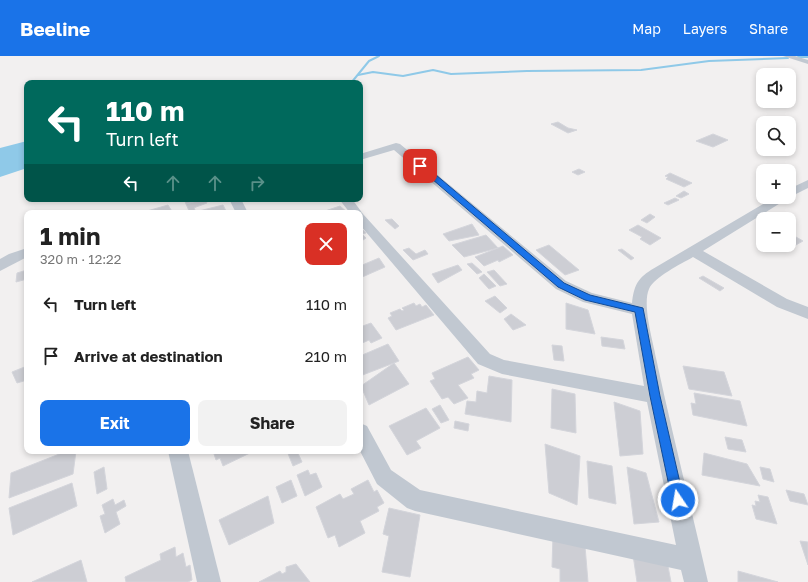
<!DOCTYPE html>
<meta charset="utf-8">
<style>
:root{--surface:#fff;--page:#f2f2f2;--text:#222;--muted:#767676;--accent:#1a73e8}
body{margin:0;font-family:"Golos Text",sans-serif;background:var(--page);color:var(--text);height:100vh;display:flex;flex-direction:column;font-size:15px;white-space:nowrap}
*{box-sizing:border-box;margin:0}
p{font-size:13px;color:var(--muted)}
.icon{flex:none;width:22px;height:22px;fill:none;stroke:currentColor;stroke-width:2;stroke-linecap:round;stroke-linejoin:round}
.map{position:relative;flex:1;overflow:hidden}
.panel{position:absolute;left:24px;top:154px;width:339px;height:244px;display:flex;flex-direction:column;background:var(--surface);border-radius:8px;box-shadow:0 2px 6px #0003}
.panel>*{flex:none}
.top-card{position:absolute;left:24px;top:24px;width:339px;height:122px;border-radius:8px;box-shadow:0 2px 6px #0003;background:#00695c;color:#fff;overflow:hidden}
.fabs{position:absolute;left:756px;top:12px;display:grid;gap:8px}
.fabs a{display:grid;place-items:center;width:40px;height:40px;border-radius:8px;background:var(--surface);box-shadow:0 2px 6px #0003;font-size:20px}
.pin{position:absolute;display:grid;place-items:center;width:34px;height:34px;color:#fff;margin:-17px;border-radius:8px;box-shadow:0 2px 6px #0006}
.me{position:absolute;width:44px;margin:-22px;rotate:348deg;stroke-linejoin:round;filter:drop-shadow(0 0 3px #0008)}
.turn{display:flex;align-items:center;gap:14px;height:84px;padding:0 16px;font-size:18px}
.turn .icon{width:52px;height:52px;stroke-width:2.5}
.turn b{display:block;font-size:28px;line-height:34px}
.lanes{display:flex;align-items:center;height:38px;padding:0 16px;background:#0003;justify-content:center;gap:20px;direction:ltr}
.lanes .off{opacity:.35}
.round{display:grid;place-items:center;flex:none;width:42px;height:42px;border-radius:8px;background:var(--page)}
.summary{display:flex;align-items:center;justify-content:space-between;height:68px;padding:0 16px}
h1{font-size:24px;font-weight:700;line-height:30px}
.cta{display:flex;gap:8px;margin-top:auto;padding:8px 16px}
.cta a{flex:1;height:46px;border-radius:8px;background:var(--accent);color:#fff;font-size:16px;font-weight:700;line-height:46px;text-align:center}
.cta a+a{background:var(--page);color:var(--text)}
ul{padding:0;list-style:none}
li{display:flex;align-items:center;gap:12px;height:52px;padding:0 16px}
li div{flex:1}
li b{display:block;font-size:15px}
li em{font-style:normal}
header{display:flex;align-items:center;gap:24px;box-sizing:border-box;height:56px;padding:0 20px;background:var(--accent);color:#fff}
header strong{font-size:19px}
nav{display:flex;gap:22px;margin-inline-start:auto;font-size:14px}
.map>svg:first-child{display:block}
.water{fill:#8fc9e8}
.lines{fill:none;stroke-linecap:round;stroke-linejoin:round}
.stream{stroke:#8fc9e8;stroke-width:2}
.building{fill:#cdced4;stroke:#d4d5db}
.minor{fill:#c1c8d1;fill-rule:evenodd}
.route{fill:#1a73e8;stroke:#114b97}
</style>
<header>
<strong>Beeline</strong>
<nav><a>Map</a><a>Layers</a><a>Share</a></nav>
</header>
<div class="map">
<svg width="808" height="526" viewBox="0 0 808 526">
<rect width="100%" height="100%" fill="#f2f0f0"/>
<polygon class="water" points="27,85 27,112 0,121 0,92"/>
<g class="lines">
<g class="stream">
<polyline points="798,1 808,1"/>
<polyline points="358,19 373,16 403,20 433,14 451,18 527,15 641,14 709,5 788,2"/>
<polyline points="351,27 369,5 379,0"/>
</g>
</g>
<g class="building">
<polygon points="558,66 568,72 577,74 568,77 551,68"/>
<polygon points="713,78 728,84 713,91 696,85"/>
<polygon points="579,113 585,116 578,119 572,116"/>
<polygon points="670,117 692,127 684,131 666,123 668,121 665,120"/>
<polygon points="684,135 689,138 681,142 676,140"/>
<polygon points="675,142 679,144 668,149 664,147"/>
<polygon points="184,143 204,143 186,148"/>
<polygon points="205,143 207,147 196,151 194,152 196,156 190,157 186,148"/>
<polygon points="168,149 173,157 140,157"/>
<polygon points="223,149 226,155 218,157 191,157"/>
<polygon points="340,150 348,157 319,157"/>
<polygon points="650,158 655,161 647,167 641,164"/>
<polygon points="392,163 399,170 395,173 385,164"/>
<polygon points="472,168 479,179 449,185 443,178"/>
<polygon points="638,169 661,182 650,189 640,183 642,181 629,174"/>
<polygon points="360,171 366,177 362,178 366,182 360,186"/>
<polygon points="789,177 803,185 794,190 789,188"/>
<polygon points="486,179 498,192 464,201 452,189"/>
<polygon points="549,189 579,214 565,219 536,194"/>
<polygon points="503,190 513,199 499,206 498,204 484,210 475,201"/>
<polygon points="409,192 416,198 425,194 428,198 413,204 403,194"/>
<polygon points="622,193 634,202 631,204 618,194"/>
<polygon points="379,202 385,211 360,222 360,210"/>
<polygon points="472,207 482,216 477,218 467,208"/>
<polygon points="458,209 462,214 438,227 432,218"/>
<polygon points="27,214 27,223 16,226 17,217"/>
<polygon points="494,214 507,228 500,230 487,216"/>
<polygon points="484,218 496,230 489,233 479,222"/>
<polygon points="703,220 724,232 720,235 699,222"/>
<polygon points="495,240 507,252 500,257 485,245"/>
<polygon points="414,247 416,250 420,248 422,251 426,249 434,259 396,274 388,262 392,260 390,257 400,253 402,255 404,254 402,252"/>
<polygon points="566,247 588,254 595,278 566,273"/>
<polygon points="511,258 526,269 513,274 504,263"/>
<polygon points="371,267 382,282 371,287 369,284 360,288 360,271"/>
<polygon points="601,281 623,284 625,293 602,290"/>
<polygon points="388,288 399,305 360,320 360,300"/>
<polygon points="552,289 562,290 564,305 554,304"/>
<polygon points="468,301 479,314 471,318 474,322 458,329 468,342 454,348 448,341 442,343 430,325 435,323 432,317"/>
<polygon points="394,307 409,328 369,349 361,330"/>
<polygon points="27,310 27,324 17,327 12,316"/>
<polygon points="683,310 724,316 732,340 689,333"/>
<polygon points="489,320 512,324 511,366 465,358 467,345 476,346 477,335 487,337"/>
<polygon points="552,333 575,338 576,377 551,372"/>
<polygon points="694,337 740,345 747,370 693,359 691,347 696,348"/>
<polygon points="614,346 640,355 643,398 620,400"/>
<polygon points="440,349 449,364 441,367 432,353"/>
<polygon points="426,352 440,372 416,385 421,392 407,399 389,370"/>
<polygon points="455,365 469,368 468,375 454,372"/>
<polygon points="725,381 742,384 746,396 728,393"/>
<polygon points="545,388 580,400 577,449 549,437"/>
<polygon points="67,395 76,395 73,418 9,442 11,417"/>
<polygon points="213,395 254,395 223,410 220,402 216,404"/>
<polygon points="287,395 297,395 302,406 293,410"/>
<polygon points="704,397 747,408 760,430 702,419"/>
<polygon points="587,405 612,410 616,448 589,442"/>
<polygon points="104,411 107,433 97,438 94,416"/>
<polygon points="627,411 646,417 659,466 634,468"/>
<polygon points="760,411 770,413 774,426 763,423"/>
<polygon points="308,414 310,419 316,417 322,431 305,440 297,419"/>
<polygon points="291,424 297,440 282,447 276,431"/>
<polygon points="368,424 374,436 377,434 384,447 377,451 379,455 360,465 365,477 339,491 335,479 328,482 316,451 340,438 343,443 354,438 351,433"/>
<polygon points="72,427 77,450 13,479 9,452"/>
<polygon points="786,434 804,438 808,449 790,445"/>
<polygon points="758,439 768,441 777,468 756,463 752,449 756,450 755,445 760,446"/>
<polygon points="268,440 274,467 229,489 219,464"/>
<polygon points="113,443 115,449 124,444 126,450 116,456 120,468 105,477 100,460 105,458 102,449"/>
<polygon points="389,452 420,459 410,521 382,516 389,480 383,478"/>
<polygon points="553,478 585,490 588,526 560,526 560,513 552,511"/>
<polygon points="800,485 808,486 808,509"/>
<polygon points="175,491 176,501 183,497 186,511 190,509 192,524 188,526 126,526 125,521 161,504 160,498"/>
<polygon points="633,499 667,505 671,526 637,526"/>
<polygon points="81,504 87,526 32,526"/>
<polygon points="296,508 310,526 259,526 280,515 282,518 286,516 286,511"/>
<polygon points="738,515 778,526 738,526"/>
</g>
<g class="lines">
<g class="minor">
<polygon points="783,0 795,0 808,4 808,8"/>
<path d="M396 87 400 88 566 225 592 237 632 247C634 230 637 223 651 214L775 141H789V133L808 124V132L790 141 703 195 787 243 808 251V263L777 251 693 201C681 208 654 221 649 233 642 249 653 285 656 302 672 377 691 451 708 526H684L681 514 415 455 407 452 377 428 360 395V367L367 370 391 414 420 434 676 489 647 346 502 318 478 308 360 169V157H350L339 143H352L363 158 490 298 504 304 644 330 632 258 583 246 556 233 394 94 360 104V98Z"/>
<polygon points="229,143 241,143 248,157 236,157"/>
<polygon points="27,192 27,201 0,215 0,203 9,198"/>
<polygon points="168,395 188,395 221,526 197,526"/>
</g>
</g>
<polygon class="route" points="418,108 423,108 564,227 590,239 643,252 660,340 684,444 682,449 678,450 673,449 672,444 650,340 635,256 585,244 558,231 418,111"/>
</svg>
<div class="fabs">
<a><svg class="icon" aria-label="sound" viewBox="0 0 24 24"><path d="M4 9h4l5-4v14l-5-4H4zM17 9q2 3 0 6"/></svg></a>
<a><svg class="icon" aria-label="search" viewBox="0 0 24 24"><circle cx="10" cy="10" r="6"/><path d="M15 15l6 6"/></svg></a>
<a>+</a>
<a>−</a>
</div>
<div class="pin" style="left:420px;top:110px;background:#d93025"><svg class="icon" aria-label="arrive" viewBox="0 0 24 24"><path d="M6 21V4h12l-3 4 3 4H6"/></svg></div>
<svg class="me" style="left:678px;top:444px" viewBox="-20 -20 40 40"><circle r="17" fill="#1a73e8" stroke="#fff" stroke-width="3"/><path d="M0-11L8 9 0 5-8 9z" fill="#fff"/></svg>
<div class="top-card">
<div class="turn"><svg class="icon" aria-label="left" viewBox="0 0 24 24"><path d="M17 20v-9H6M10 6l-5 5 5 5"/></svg><div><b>110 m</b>Turn left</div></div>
<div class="lanes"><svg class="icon" aria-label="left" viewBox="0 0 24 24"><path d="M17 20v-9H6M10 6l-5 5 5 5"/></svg><svg class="icon off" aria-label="ahead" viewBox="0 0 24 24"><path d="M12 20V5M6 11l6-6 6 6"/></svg><svg class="icon off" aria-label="ahead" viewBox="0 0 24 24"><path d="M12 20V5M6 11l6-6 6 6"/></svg><svg class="icon off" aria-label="right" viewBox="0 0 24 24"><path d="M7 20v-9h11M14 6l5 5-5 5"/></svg></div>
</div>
<section class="panel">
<div class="summary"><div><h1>1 min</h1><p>320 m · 12:22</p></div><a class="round" style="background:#d93025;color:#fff"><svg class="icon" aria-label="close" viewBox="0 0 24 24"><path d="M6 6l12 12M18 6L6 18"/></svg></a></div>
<ul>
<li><svg class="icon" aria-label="left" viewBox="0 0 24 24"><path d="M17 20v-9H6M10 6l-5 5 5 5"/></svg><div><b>Turn left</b></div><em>110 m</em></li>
<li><svg class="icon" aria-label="arrive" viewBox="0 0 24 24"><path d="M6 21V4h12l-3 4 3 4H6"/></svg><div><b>Arrive at destination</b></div><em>210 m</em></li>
</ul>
<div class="cta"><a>Exit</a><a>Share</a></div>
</section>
</div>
